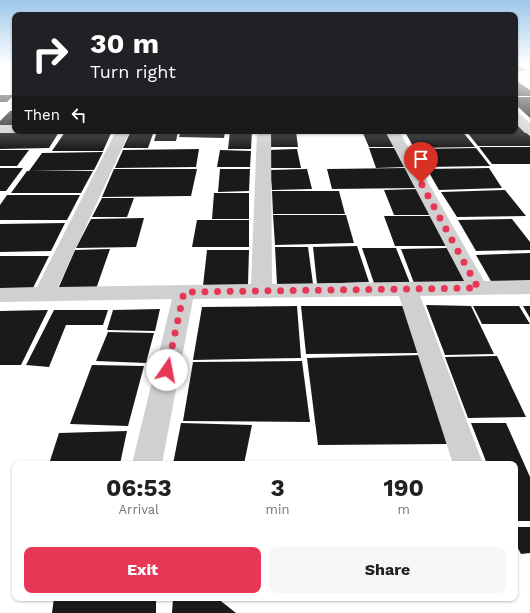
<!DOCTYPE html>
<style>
:root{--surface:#fff;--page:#f6f6f6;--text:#202124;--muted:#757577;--accent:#e73756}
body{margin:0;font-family:"Work Sans",sans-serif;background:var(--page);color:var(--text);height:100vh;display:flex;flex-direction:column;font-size:15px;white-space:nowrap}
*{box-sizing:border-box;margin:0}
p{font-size:13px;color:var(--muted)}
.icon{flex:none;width:22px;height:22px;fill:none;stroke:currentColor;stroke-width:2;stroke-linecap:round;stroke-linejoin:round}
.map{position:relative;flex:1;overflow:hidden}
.side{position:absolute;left:12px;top:461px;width:506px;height:140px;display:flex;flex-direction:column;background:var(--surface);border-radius:8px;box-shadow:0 1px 3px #0004}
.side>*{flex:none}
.guide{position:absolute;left:12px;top:12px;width:506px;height:122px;border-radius:8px;box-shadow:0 1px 3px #0004;background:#202124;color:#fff;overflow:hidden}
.pin{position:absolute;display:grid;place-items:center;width:34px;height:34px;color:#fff;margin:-41px -17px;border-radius:50% 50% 50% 0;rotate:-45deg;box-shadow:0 0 4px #0007}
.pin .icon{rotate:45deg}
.me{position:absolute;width:44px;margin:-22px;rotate:12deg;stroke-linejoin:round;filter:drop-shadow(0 0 3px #0008)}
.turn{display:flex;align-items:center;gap:14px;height:84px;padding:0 12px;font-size:18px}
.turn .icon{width:52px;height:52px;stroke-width:2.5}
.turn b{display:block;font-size:28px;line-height:34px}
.then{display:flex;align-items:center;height:38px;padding:0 12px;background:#0003;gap:8px;font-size:15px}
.eta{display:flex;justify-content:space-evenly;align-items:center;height:68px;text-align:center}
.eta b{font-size:24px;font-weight:700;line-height:28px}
.primary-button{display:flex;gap:8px;margin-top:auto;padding:8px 12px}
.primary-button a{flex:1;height:46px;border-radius:8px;background:var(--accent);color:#fff;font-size:16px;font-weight:700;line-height:46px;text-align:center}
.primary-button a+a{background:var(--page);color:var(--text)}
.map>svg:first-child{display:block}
.building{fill:#1a1a1a}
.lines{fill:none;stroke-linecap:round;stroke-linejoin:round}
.minor{fill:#d0d0d0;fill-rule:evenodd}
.route{stroke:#e73756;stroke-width:7;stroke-dasharray:0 12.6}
</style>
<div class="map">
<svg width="530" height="613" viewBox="0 0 530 613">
<rect width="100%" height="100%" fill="#fff"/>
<g class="building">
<polygon points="515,66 521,66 527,71 515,71"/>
<polygon points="515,80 530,90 530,96 515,96"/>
<polygon points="0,95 14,95 7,102 0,102"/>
<polygon points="515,97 530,97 530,118 515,104"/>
<polygon points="10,111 15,111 15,125 0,125 0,121"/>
<polygon points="515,121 530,136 530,146 478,146 466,131 515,131"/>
<polygon points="112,131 103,151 52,151 65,132"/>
<polygon points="131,131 154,131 148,148 123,148"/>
<polygon points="157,131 178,131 176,141 154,141"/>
<polygon points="181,131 225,131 224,138 179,137"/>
<polygon points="230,131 252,131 251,149 228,149"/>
<polygon points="267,131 296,131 298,147 268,147"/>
<polygon points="362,131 386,131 395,147 369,147"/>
<polygon points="439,131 462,131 475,147 414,148 405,132"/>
<polygon points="0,132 59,132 49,148 0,149"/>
<polygon points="479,147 530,147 530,164 492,164"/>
<polygon points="369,148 396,148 406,167 376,168"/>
<polygon points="476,148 490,166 426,167 415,149"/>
<polygon points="199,149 196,167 115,168 123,150"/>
<polygon points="297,149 301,168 270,168 268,150"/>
<polygon points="0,150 29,150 17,166 0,166"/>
<polygon points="220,150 251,151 250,167 217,167"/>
<polygon points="103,152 94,170 29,171 42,153"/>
<polygon points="0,168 23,168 6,191 0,191"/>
<polygon points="406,168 416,188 332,189 327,169"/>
<polygon points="489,168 502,188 439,190 427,169"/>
<polygon points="114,169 197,169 191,196 102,197"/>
<polygon points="220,169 250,169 249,191 218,192"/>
<polygon points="307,169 312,189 272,190 270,170"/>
<polygon points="27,171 93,171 81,193 11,193"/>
<polygon points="417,189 430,215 394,215 384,190"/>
<polygon points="505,190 526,216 457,217 441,192"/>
<polygon points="272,191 339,191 345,214 273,214"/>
<polygon points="214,193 249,193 249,219 212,219"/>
<polygon points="7,195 80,195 67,220 0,220 0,205"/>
<polygon points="102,198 134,198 127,217 92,217"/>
<polygon points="273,215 346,215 354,243 275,245"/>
<polygon points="384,216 430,216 446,246 395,246"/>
<polygon points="144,218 136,247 76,248 91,219"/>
<polygon points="512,219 530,242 530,250 476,251 458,220"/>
<polygon points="197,220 249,220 249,247 192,247"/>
<polygon points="65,223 51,251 0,252 0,224"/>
<polygon points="357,246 369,282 317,284 313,247"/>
<polygon points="275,247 308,247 313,284 277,284"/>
<polygon points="362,248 396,248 410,283 374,283"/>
<polygon points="447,248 467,282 414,283 401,249"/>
<polygon points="110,249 96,289 58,289 75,250"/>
<polygon points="207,250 249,250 248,285 203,286"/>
<polygon points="530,253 530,282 492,283 476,255"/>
<polygon points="0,256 49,256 33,288 0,288"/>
<polygon points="426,305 471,306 494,354 445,355"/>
<polygon points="297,306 301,358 193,360 202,307"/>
<polygon points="301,306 406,306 420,353 306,354"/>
<polygon points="473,306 519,306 530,324 482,324"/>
<polygon points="523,306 530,306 530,318"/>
<polygon points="160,309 155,331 107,330 113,310"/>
<polygon points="48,310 21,365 0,365 0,311"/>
<polygon points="54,310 108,310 103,325 66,325 49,367 26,365"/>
<polygon points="108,332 154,333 146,363 96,361"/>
<polygon points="422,355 447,444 318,445 307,358"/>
<polygon points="497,356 526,417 468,418 445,357"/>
<polygon points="302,361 310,422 183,421 193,362"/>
<polygon points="92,365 144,366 128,426 70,424"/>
<polygon points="181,423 252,425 244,464 173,464"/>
<polygon points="471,423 506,423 530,477 530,521 515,521 515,464 487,464"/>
<polygon points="127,431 120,464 49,464 59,433"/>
<polygon points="515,527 530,527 530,553 521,554 515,543"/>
<polygon points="54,598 156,598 156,613 52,613"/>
<polygon points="173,598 217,598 236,613 172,613"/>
</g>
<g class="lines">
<g class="minor">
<polygon points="515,112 519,113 530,123 530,134 525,133 515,123"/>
<polygon points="0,125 15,125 15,131 20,131 15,133 0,133"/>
<polygon points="116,131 130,131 58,287 251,284 257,131 271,131 272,284 464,281 385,131 399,131 484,281 530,280 530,294 420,296 483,464 453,464 399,296 193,299 162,464 132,464 172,299 0,302 0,288 37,287"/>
</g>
</g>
<linearGradient id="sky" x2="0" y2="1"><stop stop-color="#9cc7ea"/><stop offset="0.43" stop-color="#fff"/><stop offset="1" stop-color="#fff" stop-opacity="0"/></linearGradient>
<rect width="530" height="150" fill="url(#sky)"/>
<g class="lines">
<polyline class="route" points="167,370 184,292 478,288 421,183"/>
</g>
</svg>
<div class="pin" style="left:421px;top:183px;background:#d93025"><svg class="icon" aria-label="arrive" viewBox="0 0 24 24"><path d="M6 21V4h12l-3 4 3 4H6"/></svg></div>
<svg class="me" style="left:167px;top:370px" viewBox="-20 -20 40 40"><circle r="19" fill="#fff"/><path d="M0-13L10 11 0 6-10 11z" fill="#e73756"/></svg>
<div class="guide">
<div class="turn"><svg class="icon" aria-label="right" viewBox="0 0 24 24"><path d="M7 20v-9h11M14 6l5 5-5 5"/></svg><div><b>30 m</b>Turn right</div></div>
<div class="then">Then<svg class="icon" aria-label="left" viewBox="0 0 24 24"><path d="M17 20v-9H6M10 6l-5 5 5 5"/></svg></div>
</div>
<section class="side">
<div class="eta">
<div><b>06:53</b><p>Arrival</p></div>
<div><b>3</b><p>min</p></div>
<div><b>190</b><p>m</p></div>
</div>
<div class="primary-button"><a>Exit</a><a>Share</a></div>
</section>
</div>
